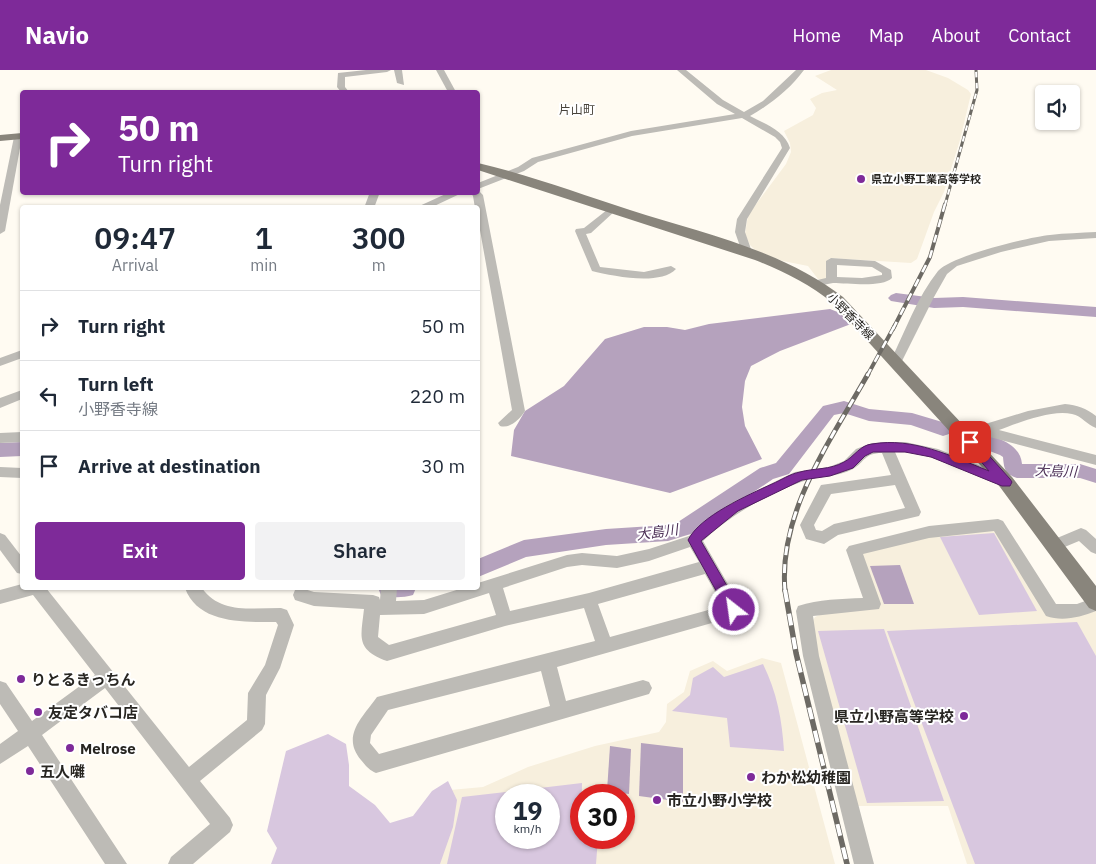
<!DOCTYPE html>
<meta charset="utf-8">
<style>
:root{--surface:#fff;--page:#f2f2f3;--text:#1f2937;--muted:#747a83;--line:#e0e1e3;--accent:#7e2a99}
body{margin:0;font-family:"IBM Plex Sans","Noto Sans JP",sans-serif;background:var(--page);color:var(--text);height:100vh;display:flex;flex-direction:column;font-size:19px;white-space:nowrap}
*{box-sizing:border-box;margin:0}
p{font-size:16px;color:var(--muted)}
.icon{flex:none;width:28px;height:28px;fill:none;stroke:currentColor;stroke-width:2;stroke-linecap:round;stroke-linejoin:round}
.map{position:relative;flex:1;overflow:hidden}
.details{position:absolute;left:20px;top:135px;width:460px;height:385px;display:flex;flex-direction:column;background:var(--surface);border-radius:5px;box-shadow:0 1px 4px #0004}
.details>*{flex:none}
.hud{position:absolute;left:20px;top:20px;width:460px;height:105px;border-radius:5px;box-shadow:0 1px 4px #0004;background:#7e2a99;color:#fff;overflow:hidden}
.controls{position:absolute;left:1035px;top:15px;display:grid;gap:10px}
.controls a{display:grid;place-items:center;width:45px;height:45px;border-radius:5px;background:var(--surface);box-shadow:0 1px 4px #0004;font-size:25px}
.speed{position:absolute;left:495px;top:714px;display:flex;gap:10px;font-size:25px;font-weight:700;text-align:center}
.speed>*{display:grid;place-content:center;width:65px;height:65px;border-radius:50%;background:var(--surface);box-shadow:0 1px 4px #0004;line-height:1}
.speed small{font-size:12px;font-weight:400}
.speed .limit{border:8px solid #d22;background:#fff;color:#111}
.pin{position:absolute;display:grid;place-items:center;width:42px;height:42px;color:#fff;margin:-21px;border-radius:10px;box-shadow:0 2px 8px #0006}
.me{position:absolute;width:55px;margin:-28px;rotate:330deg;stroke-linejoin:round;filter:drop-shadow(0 0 4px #0008)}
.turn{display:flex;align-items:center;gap:18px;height:105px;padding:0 15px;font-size:22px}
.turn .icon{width:65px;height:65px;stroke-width:2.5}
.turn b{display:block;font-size:35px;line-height:42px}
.eta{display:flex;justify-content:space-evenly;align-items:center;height:85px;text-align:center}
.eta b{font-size:30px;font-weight:600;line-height:35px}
.action{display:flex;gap:10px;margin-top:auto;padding:10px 15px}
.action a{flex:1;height:58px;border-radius:5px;background:var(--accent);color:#fff;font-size:20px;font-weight:600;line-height:58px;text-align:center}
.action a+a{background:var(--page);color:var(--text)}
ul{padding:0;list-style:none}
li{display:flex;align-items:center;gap:15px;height:70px;padding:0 15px;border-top:1px solid var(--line)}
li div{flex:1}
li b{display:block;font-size:19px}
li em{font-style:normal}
header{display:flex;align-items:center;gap:30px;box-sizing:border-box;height:70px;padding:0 25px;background:var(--accent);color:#fff}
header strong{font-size:24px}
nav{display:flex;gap:28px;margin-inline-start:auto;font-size:18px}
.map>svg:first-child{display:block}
.built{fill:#f7efdd;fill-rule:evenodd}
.green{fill:#d8c7df;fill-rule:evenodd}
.water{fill:#b5a2bd}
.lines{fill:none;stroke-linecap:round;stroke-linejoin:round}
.river{fill:#b5a2bd;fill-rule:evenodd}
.minor{fill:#bdbbb6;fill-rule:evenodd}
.major{fill:#89857c;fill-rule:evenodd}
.rail-far3-casing{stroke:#6d6a64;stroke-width:3}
.rail-far2-casing{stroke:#6d6a64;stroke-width:4}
.rail-far1-casing{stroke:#6d6a64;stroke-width:5}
.rail-casing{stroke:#6d6a64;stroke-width:5.5}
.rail-far3{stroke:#fff;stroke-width:2;stroke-dasharray:5.5;stroke-linecap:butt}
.rail-far2{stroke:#fff;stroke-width:2.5;stroke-dasharray:8;stroke-linecap:butt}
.rail-far1{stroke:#fff;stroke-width:3;stroke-dasharray:9;stroke-linecap:butt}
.rail{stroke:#fff;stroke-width:4;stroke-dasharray:12;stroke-linecap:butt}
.route{fill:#7e2a99;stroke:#521b63}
.poi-dot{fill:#7e2a99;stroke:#fff;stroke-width:2}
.labels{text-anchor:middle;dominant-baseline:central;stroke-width:4;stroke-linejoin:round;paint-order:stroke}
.far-poi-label{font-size:11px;font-weight:bold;fill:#282622;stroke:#fff;text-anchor:start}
.far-quarter-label{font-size:12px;fill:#48433b;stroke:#fff}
.street-label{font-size:12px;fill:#282622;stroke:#fff}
.water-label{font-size:14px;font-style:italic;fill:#4c3056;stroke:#fff}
.near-poi-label{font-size:15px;font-weight:bold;fill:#282622;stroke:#fff;text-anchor:start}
</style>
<header>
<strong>Navio</strong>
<nav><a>Home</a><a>Map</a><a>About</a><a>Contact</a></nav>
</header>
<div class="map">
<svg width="1096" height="794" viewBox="0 0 1096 794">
<rect width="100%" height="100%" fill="#fffbf2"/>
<g class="built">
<polygon points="831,0 926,0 948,8 968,20 971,24 960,70 944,122 934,142 917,189 911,193 830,188 827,191 829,207 823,210 818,209 808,196 783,191 756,181 750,175 745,164 748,145 786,94 791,82 790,73 784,61 813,45 816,38 810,29 822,23 837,20 815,6"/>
<polygon points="995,457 1047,544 1096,541 1096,794 967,794 948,736 854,736 810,556 815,547 830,540 878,536 857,482 931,464"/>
<path d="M762 588 781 593 835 794H437L450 720 483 717 528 697 595 676 659 662 666 652 667 634 684 622 690 601 713 591 727 601ZM506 725H549V768H506ZM581 725H624V768H581Z"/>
</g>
<g class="green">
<polygon points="994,463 1037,541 979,545 940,467"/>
<polygon points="1077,552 1096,586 1096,794 975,794 887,561"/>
<polygon points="884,559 944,731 867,733 818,561"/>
<path d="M763 594C777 623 782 649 784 681L730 677 727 648 672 641 690 625 693 608 713 597 724 607Z"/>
<polygon points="328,664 346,674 349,695 349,716 375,735 390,753 413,746 432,721 448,711 457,730 453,757 440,794 271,794 277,778 267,761 286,681"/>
<path d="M582 713 581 768H598L596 794H447L462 727ZM506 725H549V768H506Z"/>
</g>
<g class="water">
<polygon points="830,239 840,243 851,254 780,281 751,296 745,311 742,337 745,356 762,389 670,423 511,386 514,360 525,341 564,316 605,269 644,257 667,257 685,260 709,254"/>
<polygon points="900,495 914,534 884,534 870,496"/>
<polygon points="641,673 683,678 683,732 639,726"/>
<polygon points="610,676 631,679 629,724 607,721"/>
</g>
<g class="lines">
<g class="river">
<polygon points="896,223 934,228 963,227 1096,237 1096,247 963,237 934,238 891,231 888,228 891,225"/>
<polygon points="844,331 869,339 912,343 949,354 952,359 949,364 943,366 911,355 869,351 844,343 834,345 789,404 773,409 691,464 684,466 668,471 606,475 526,487 478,507 478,489 524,470 606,459 668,455 678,452 760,398 776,393 823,336"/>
<path d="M972 360C991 366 1020 371 1022 394H1080L1096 399V413L1080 408H1017C1005 404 1004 399 1003 387L1000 385 966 372 963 367 966 362Z"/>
<polygon points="22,372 22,386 0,387 0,373"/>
<path d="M378 518H416L413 525C402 528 392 528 381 525Z"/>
</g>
<g class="minor">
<polygon points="366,0 391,0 387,2 345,7 345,17 349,22 341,22 337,17 338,3"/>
<polygon points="394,0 402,0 404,15 397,13"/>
<polygon points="436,0 444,0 456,22 448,22"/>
<path d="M677 0H686L723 30 744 42 763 31 796 0H804C790 19 771 34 750 46 765 54 785 61 790 78L747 149 745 162 752 182 751 184H743L742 182 735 162 737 149 782 78 780 72 775 67 742 48 632 66 538 92 524 101 478 119V113L518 97 532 88 631 61 735 44 717 34Z"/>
<polygon points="18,64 22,67 5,161 0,164 0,135 14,67"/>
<path d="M478 120 483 125 525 341C520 349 510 359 500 356L498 353 512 340 478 149V138H475L473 126 470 122H478Z"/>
<polygon points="370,122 380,122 374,138 364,138"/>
<polygon points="450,122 464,122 430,138 415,138"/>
<path d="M612 136 617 139 615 141 591 163 586 164 600 197 644 202 671 196 676 199C660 216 613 206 592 201L575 161 576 159 584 158Z"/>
<path d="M1096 162V168L1049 171 1001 182 957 196 947 204 934 227 900 295H892L890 292C905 262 917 227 938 201 951 186 1029 167 1050 165 1065 163 1081 163 1096 162Z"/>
<path d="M831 188 875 191 891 200 892 208C882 218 848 213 833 213 826 214 820 217 813 215L812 213 813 211 826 208V191ZM837 195 872 197 882 203V205L862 208 837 207Z"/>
<polygon points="22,280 22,288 0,296 0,288"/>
<polygon points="22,320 22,329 0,338 0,328"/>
<path d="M1065 334C1077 335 1086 338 1096 346V358C1087 355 1082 346 1072 344 1052 339 1018 353 999 360L1096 385V395L982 365 953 361 951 358 953 355 958 353 982 355 1028 341Z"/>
<polygon points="22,362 22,372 0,373 0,363"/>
<path d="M905 372 938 379 1011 408 1013 412 1011 416 1006 417C970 406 934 381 895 382L921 442 919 446 838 465 824 474 806 469 800 455 821 415 891 405 882 383C864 383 865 392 853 399 837 408 818 405 801 412 766 425 730 445 703 471L740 535 742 540 740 545 557 597 566 631 643 610 649 612 652 618 649 624 376 703C369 700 366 696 361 690 341 666 362 648 377 627L595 571 584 538 505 556 387 591C355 579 361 567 364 539L314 536 295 530 293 525 295 520 301 518 314 522 373 525 379 527 380 530 381 518H397L396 531 424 530 463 518H478V513L567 485 582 483 617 486 649 479 689 466 705 451 729 434 795 402 829 397 844 391 856 379 872 373ZM895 415 905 438 834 454 822 461 816 460 814 455 831 424ZM690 477 699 492 589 523 510 541 503 518 567 497 582 495 617 498 649 491ZM705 504 723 536 610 567 598 534ZM489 523 496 545 389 575 378 567 380 545 424 544ZM541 601 550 636 379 684 370 673 371 665 388 640Z"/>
<polygon points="0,397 22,398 22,408 0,407"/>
<path d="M998 449 1003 451 1056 534H1077L1096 527V541C1080 547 1063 552 1046 546L994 461 929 468 863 484 881 534 879 539 813 546 819 586 874 794H854L803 586 796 541 798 536C819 529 841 529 863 528L846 480 849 476 929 456Z"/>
<polygon points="1081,458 1086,460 1096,469 1096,484 1091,482 1079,471 1055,481 1050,479 1048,475 1050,471"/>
<polygon points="0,463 5,465 22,487 22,504 17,503 0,480"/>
<path d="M22 514V518H46L189 697 247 650 248 623 265 595 278 555 276 552C244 552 198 554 185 518H202C220 544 252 538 281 538L287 540 294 555 280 598 266 625 265 654 262 660 200 711 230 748 233 755 230 762 193 794H168L171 787 210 754 105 618 42 665 127 794H105L28 676 0 694V674L18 661 0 634V611L6 613 32 651 95 605 33 525 0 534V520Z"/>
</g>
<g class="major">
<polygon points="22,63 22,69 0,71 0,65"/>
<path d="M478 93C529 105 580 124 630 140 702 163 782 180 843 227L1012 407 1096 516V541L1089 538 1000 417 833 233C809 214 783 201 755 190L478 100Z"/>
</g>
<g class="rail-far3-casing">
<polyline id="rail-far3" points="945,135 977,20 976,0"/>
</g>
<g class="rail-far2-casing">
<g id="rail-far2">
<polyline points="893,259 930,187 945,134"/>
<polyline points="867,306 895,255"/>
</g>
</g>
<g class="rail-far1-casing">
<path id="rail-far1" d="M785 521C778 442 831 370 868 304"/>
</g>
<g class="rail-casing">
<polyline id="rail" points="785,520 796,583 847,794"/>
</g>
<use href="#rail-far3" class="rail-far3"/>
<use href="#rail-far2" class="rail-far2"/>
<use href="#rail-far1" class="rail-far1"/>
<use href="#rail" class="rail"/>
</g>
<path class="route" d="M970 367 974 369 1010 409 1012 412 1010 416H1002L931 387 905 382H873L865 386 853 398 830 406 802 410 738 441 701 471 741 540 739 544 734 545 729 544 688 470C700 446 748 425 772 414 781 410 790 404 800 402 814 398 830 400 844 392 854 387 860 375 872 374 913 367 951 386 989 401L966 374 964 372 966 369Z"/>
<g class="poi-dot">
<circle cx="861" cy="109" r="5"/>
<circle cx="21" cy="609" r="5"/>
<circle cx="38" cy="642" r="5"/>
<circle cx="964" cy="646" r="5"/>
<circle cx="70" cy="678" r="5"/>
<circle cx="30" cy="701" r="5"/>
<circle cx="751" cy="707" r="5"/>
<circle cx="657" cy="730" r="5"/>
</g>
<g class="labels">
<g class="far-poi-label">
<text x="871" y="109">県立小野工業高等学校</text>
</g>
<g class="far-quarter-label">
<text x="577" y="39">片山町</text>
</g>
<g class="street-label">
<text transform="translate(851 246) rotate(45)">小野香寺線</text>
</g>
<g class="water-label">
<text transform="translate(1056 401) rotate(2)">大島川</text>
<text transform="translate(657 462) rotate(-8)">大島川</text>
</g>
<g class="near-poi-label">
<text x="31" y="609">りとるきっちん</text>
<text x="48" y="642">友定タバコ店</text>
<text x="954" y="646" text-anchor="end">県立小野高等学校</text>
<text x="80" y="678">Melrose</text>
<text x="40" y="701">五人囃</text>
<text x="761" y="707">わか松幼稚園</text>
<text x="667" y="730">市立小野小学校</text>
</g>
</g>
</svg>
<div class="controls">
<a><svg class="icon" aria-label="sound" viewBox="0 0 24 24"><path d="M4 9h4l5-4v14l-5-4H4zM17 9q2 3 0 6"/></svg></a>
</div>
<div class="speed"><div>19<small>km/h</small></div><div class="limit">30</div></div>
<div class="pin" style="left:970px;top:372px;background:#d93025"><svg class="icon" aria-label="arrive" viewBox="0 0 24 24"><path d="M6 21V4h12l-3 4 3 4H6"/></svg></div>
<svg class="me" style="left:734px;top:540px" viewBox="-20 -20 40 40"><circle r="17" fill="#7e2a99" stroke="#fff" stroke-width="3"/><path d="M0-11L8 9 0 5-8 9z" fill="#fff"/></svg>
<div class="hud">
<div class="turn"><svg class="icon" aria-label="right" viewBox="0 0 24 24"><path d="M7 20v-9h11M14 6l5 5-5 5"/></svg><div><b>50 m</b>Turn right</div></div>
</div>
<section class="details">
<div class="eta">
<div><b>09:47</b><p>Arrival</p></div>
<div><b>1</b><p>min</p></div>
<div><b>300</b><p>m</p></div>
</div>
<ul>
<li><svg class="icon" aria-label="right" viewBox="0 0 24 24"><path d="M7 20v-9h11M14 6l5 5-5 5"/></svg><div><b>Turn right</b></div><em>50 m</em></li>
<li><svg class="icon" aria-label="left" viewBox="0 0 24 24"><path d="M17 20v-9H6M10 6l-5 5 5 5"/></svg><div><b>Turn left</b><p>小野香寺線</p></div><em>220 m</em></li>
<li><svg class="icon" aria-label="arrive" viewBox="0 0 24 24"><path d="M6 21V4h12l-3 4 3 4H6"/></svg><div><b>Arrive at destination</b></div><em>30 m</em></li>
</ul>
<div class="action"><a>Exit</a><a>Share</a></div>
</section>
</div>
